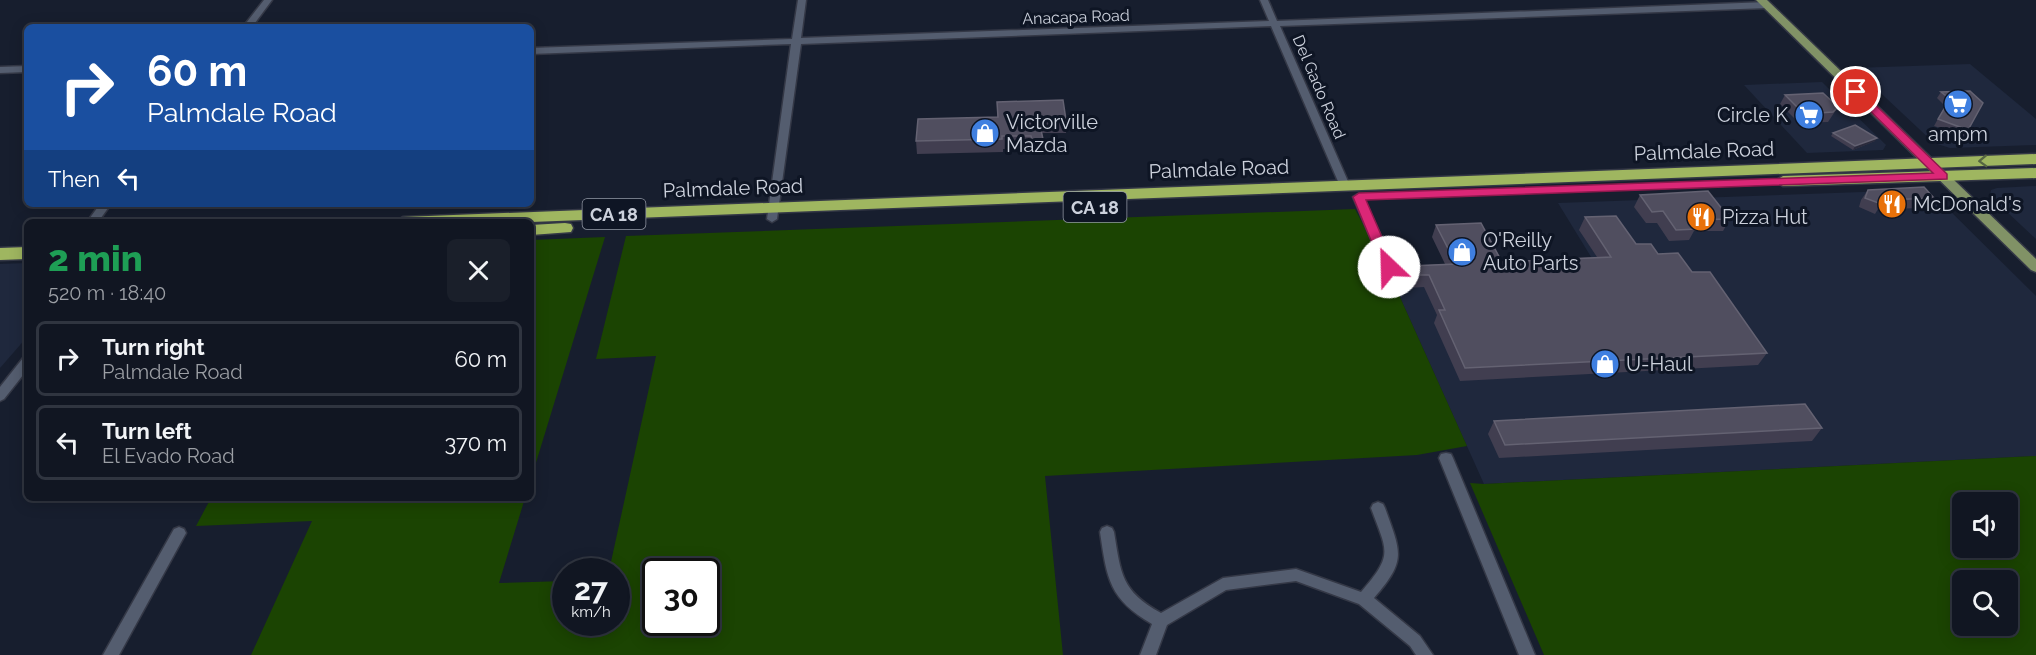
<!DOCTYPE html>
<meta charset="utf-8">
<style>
:root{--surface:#111622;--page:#1a1f2a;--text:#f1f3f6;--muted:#9c9fa5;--line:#303540}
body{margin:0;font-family:Raleway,sans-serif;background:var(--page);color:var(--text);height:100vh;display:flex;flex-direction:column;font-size:22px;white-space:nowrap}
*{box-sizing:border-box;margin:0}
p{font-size:20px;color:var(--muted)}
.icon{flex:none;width:33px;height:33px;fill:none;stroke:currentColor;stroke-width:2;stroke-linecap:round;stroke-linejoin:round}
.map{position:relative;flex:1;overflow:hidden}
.sheet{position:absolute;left:24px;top:219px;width:510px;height:282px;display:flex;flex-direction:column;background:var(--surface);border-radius:9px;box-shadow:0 3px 15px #0003,0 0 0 2px var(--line)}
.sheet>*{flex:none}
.banner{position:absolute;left:24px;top:24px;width:510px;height:183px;border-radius:9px;box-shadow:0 3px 15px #0003,0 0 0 2px var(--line);background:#1a4fa0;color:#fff;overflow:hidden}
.controls{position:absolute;left:1952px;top:492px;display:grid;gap:12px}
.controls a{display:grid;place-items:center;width:66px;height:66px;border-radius:9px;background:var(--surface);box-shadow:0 3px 15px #0003,0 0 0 2px var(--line);font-size:30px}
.speed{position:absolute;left:552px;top:558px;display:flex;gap:12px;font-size:30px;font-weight:700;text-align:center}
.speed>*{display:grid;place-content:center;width:78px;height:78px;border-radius:50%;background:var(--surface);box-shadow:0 3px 15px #0003,0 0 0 2px var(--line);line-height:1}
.speed small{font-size:15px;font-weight:400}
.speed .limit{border:3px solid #111;border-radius:9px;background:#fff;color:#111}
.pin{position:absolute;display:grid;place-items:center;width:51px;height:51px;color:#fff;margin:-26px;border:3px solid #fff;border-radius:50%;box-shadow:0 2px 6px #0007}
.me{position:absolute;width:66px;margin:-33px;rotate:336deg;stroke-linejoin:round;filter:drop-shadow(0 0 4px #0008)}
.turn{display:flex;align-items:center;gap:21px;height:126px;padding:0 24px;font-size:27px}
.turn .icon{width:78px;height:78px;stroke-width:2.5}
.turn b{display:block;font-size:42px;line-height:51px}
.then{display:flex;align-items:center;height:57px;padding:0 24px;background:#0003;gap:12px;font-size:22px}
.round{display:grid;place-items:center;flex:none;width:63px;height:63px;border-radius:9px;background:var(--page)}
.head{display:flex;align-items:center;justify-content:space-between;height:102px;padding:0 24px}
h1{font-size:36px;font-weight:800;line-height:45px;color:#1e9e55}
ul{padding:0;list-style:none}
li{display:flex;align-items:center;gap:18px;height:75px;margin:0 12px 9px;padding:0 12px;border:3px solid var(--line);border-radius:9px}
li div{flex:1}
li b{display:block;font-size:22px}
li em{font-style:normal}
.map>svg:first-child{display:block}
.built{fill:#1f283d}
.green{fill:#1b4402;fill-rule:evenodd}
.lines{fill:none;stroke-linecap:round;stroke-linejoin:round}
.minor-casing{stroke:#343846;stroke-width:3}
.major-casing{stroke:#343846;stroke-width:3}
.highway-casing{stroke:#343846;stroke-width:3}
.minor{fill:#545d6f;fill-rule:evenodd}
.major{fill:#819266;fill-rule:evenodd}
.highway{fill:#9fb660;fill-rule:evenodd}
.wall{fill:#413e50}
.shaded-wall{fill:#2a2b3c}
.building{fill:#504e5f;stroke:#646272;stroke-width:1.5}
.oneway{stroke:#566642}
.route{fill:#db2777;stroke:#8e194d;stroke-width:1.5}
.labels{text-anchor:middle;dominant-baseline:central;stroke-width:6;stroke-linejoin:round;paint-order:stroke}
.far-street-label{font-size:16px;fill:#ccd1dc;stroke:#0e1524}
.shield{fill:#0e1524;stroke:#9399a5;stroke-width:1.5}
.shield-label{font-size:18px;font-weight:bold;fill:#ccd1dc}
.poi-label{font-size:20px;fill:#ccd1dc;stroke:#0e1524;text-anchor:start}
.street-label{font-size:20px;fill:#ccd1dc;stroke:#0e1524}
</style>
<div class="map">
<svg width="2036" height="655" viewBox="0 0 2036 655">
<rect width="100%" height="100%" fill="#171e2e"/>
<g class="built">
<polygon points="1970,64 2036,119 2036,145 1950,148 1934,143 1854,68"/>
<polygon points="1822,82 1886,145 1883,150 1807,153 1744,85"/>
<polygon points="2036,186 2036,239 1990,196 1991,190 1997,188"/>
<polygon points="1919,190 1939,200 2036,296 2036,456 1484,484 1390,275 1596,265 1558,203"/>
<polygon points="27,263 27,337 0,368 0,264"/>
</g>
<g class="green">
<path d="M1355 209 1390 275 1467 446 1417 455 1045 476 1063 655H251L312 521 196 526 211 498H525L499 583 565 581 566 622H616V572L609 571 656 356 596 359 626 236ZM656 572H706V622H656Z"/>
<polygon points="605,237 531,479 531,240"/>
<path d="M2036 456V655H1544L1470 483 1484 484ZM1962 502H2007V548H1962ZM1962 580H2007V626H1962Z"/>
</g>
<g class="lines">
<g class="minor-casing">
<g id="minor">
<polygon points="264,0 272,0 252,27 243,27"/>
<polygon points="798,0 806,0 801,38 1269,21 1260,0 1268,0 1277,21 1767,2 1771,5 1767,8 1280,26 1350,186 1345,189 1340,186 1271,26 801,44 777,219 772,222 767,219 791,44 531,54 531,48 792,39"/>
<polygon points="27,66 27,72 0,73 0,67"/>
<polygon points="1358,194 1363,197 1395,267 1393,270 1389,271 1383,267 1353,197"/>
<polygon points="100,204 111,204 98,222 87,222"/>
<polygon points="27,357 27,370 4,399 0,401 0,387 23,358"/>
<polygon points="1446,453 1451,454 1453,458 1535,655 1519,655 1439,458 1441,454"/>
<path d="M1378 502 1383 504 1385 508C1401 553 1407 560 1374 598L1420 636 1433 655H1416L1410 646 1359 604 1296 581 1226 590 1167 625 1156 655H1140L1152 624C1109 599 1107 579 1100 532L1102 528 1107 526 1112 528 1114 532C1121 574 1121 591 1161 613L1223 578 1296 569 1361 592C1394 554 1387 552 1371 508L1373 504Z"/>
<polygon points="179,527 184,529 186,533 119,655 103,655 174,529"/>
</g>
</g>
<g class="major-casing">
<polygon id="major" points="1756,0 1767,0 2036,259 2036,272 2031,270"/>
</g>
<g class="highway-casing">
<g id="highway">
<polygon points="2036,154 2036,164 531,222 395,222 403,217"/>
<polygon points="2036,168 2036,178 1783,186 1775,181 1783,176"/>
<polygon points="565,223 571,224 573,228 571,232 531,235 531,225"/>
<polygon points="27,247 27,259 0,260 0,248"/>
</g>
</g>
<use href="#minor" class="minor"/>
<use href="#major" class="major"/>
<use href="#highway" class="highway"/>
</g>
<g class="wall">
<polygon points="1970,91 1968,130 1964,136 1934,126 1945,106 1937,98 1941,92"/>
<polygon points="1785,95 1838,107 1828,122 1799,123 1780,104"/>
<polygon points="997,102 1066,120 1066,133 1042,133 1043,139 1042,152 1031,152 1031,148 1003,149 1003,152 917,154 916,141 997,117"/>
<polygon points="1833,133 1875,141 1853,150 1831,136"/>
<polygon points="1868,190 1934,198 1927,208 1878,209 1875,214 1859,207 1861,200"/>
<polygon points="1640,195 1730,219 1723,231 1694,231 1689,240 1669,241 1657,223 1646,223 1634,207"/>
<polygon points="1585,217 1636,244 1658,254 1692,272 1767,353 1758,365 1460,381 1434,323 1437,315 1424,287 1408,288 1406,279 1410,266 1445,264 1432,237 1436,225 1502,262 1597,257 1579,230"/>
<polygon points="1494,421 1822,428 1812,441 1499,458 1488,434"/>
</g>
<polygon class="shaded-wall" points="1877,138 1875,141 1853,150 1855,146"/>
<g class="building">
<polygon points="1970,91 1983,103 1968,130 1938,119 1950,99 1941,92"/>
<polygon points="1823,93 1838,107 1833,112 1804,114 1785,95"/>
<polygon points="1063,100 1066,120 1039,121 1043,139 1032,140 1031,136 1002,136 1002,139 916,141 918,119 998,117 997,102"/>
<polygon points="1855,125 1877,138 1855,146 1833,133"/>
<polygon points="1924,187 1934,198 1885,200 1881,204 1865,198 1868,190"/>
<polygon points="1708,191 1730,219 1690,220 1696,229 1676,230 1663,211 1652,212 1640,195"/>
<polygon points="1616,216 1636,244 1651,244 1658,254 1678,253 1692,272 1710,272 1767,353 1465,368 1439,310 1445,310 1429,275 1412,275 1410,266 1456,264 1436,225 1481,223 1502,262 1611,257 1585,217"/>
<polygon points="1805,404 1822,428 1505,445 1494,421"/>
</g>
<defs><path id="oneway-chevron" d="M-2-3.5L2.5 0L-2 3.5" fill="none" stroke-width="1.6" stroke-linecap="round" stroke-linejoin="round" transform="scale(1.5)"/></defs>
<use class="oneway" href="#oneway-chevron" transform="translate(1983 161) rotate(178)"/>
<polygon class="route" points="1853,90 1860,90 1947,174 1947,179 1366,200 1395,267 1389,271 1382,267 1353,197 1359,193 1933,173 1853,94"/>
<defs>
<g id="supermarket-disc" transform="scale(1.5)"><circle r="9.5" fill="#3f7fe0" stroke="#0e1524"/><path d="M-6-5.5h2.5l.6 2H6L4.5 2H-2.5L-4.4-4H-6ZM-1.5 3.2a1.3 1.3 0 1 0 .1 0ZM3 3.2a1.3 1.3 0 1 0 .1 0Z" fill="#fff"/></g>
<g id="shop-disc" transform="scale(1.5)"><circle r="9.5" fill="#3f7fe0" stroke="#0e1524"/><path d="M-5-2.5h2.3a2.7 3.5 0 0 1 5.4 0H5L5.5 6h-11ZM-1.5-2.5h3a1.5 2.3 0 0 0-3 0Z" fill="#fff"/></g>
<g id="restaurant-disc" transform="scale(1.5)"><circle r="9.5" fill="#e8710a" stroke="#0e1524"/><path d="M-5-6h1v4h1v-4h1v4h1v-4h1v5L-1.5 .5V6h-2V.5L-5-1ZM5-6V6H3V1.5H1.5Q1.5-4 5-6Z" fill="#fff"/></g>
</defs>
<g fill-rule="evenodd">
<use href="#supermarket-disc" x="1958" y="104"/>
<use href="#supermarket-disc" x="1809" y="115"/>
<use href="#shop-disc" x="985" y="133"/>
<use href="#restaurant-disc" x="1892" y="204"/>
<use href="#restaurant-disc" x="1701" y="217"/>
<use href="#shop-disc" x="1462" y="252"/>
<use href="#shop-disc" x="1605" y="364"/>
</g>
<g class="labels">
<g class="far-street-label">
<text transform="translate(1076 17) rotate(-2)">Anacapa Road</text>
<text transform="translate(1319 87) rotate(67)">Del Gado Road</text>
</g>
<g class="shield">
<rect x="1063.5" y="192" width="63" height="30" rx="4.5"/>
<rect x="582.5" y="199" width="63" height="30" rx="4.5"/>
</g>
<g class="shield-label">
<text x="1095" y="207">CA 18</text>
<text x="614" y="214">CA 18</text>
</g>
<g class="poi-label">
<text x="1788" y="115" text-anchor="end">Circle K</text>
<text x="1006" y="122">Victorville<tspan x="1006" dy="23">Mazda</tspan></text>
<text x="1958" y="134" text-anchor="middle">ampm</text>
<text x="1913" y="204">McDonald's</text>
<text x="1722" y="217">Pizza Hut</text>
<text x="1483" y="240">O'Reilly<tspan x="1483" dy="23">Auto Parts</tspan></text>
<text x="1626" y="364">U-Haul</text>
</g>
<g class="street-label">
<text transform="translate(1704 151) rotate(-2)">Palmdale Road</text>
<text transform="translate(1219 169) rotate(-2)">Palmdale Road</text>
<text transform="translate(733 188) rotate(-2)">Palmdale Road</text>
</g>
</g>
</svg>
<div class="controls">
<a><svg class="icon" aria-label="sound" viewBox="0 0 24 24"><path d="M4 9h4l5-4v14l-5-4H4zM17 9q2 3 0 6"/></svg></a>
<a><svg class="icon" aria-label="search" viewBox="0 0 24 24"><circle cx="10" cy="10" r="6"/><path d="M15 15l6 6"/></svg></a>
</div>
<div class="speed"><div>27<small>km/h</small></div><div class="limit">30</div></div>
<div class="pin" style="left:1856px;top:92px;background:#d93025"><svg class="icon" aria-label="arrive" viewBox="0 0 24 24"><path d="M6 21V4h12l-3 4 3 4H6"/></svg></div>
<svg class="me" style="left:1389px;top:267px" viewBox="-20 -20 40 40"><circle r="19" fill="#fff"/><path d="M0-13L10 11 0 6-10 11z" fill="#db2777"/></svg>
<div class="banner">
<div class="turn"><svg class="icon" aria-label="right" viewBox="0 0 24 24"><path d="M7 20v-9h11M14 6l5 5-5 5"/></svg><div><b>60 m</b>Palmdale Road</div></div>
<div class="then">Then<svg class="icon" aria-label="left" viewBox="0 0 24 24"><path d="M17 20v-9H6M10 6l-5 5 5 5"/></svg></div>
</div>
<section class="sheet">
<div class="head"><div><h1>2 min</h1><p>520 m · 18:40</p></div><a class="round"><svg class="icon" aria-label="close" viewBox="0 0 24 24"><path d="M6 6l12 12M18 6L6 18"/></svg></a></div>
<ul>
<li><svg class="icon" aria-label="right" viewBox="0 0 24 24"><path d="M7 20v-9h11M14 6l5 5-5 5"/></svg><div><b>Turn right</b><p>Palmdale Road</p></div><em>60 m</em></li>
<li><svg class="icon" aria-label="left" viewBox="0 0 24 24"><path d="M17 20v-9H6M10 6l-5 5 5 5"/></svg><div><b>Turn left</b><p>El Evado Road</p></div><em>370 m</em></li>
</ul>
</section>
</div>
